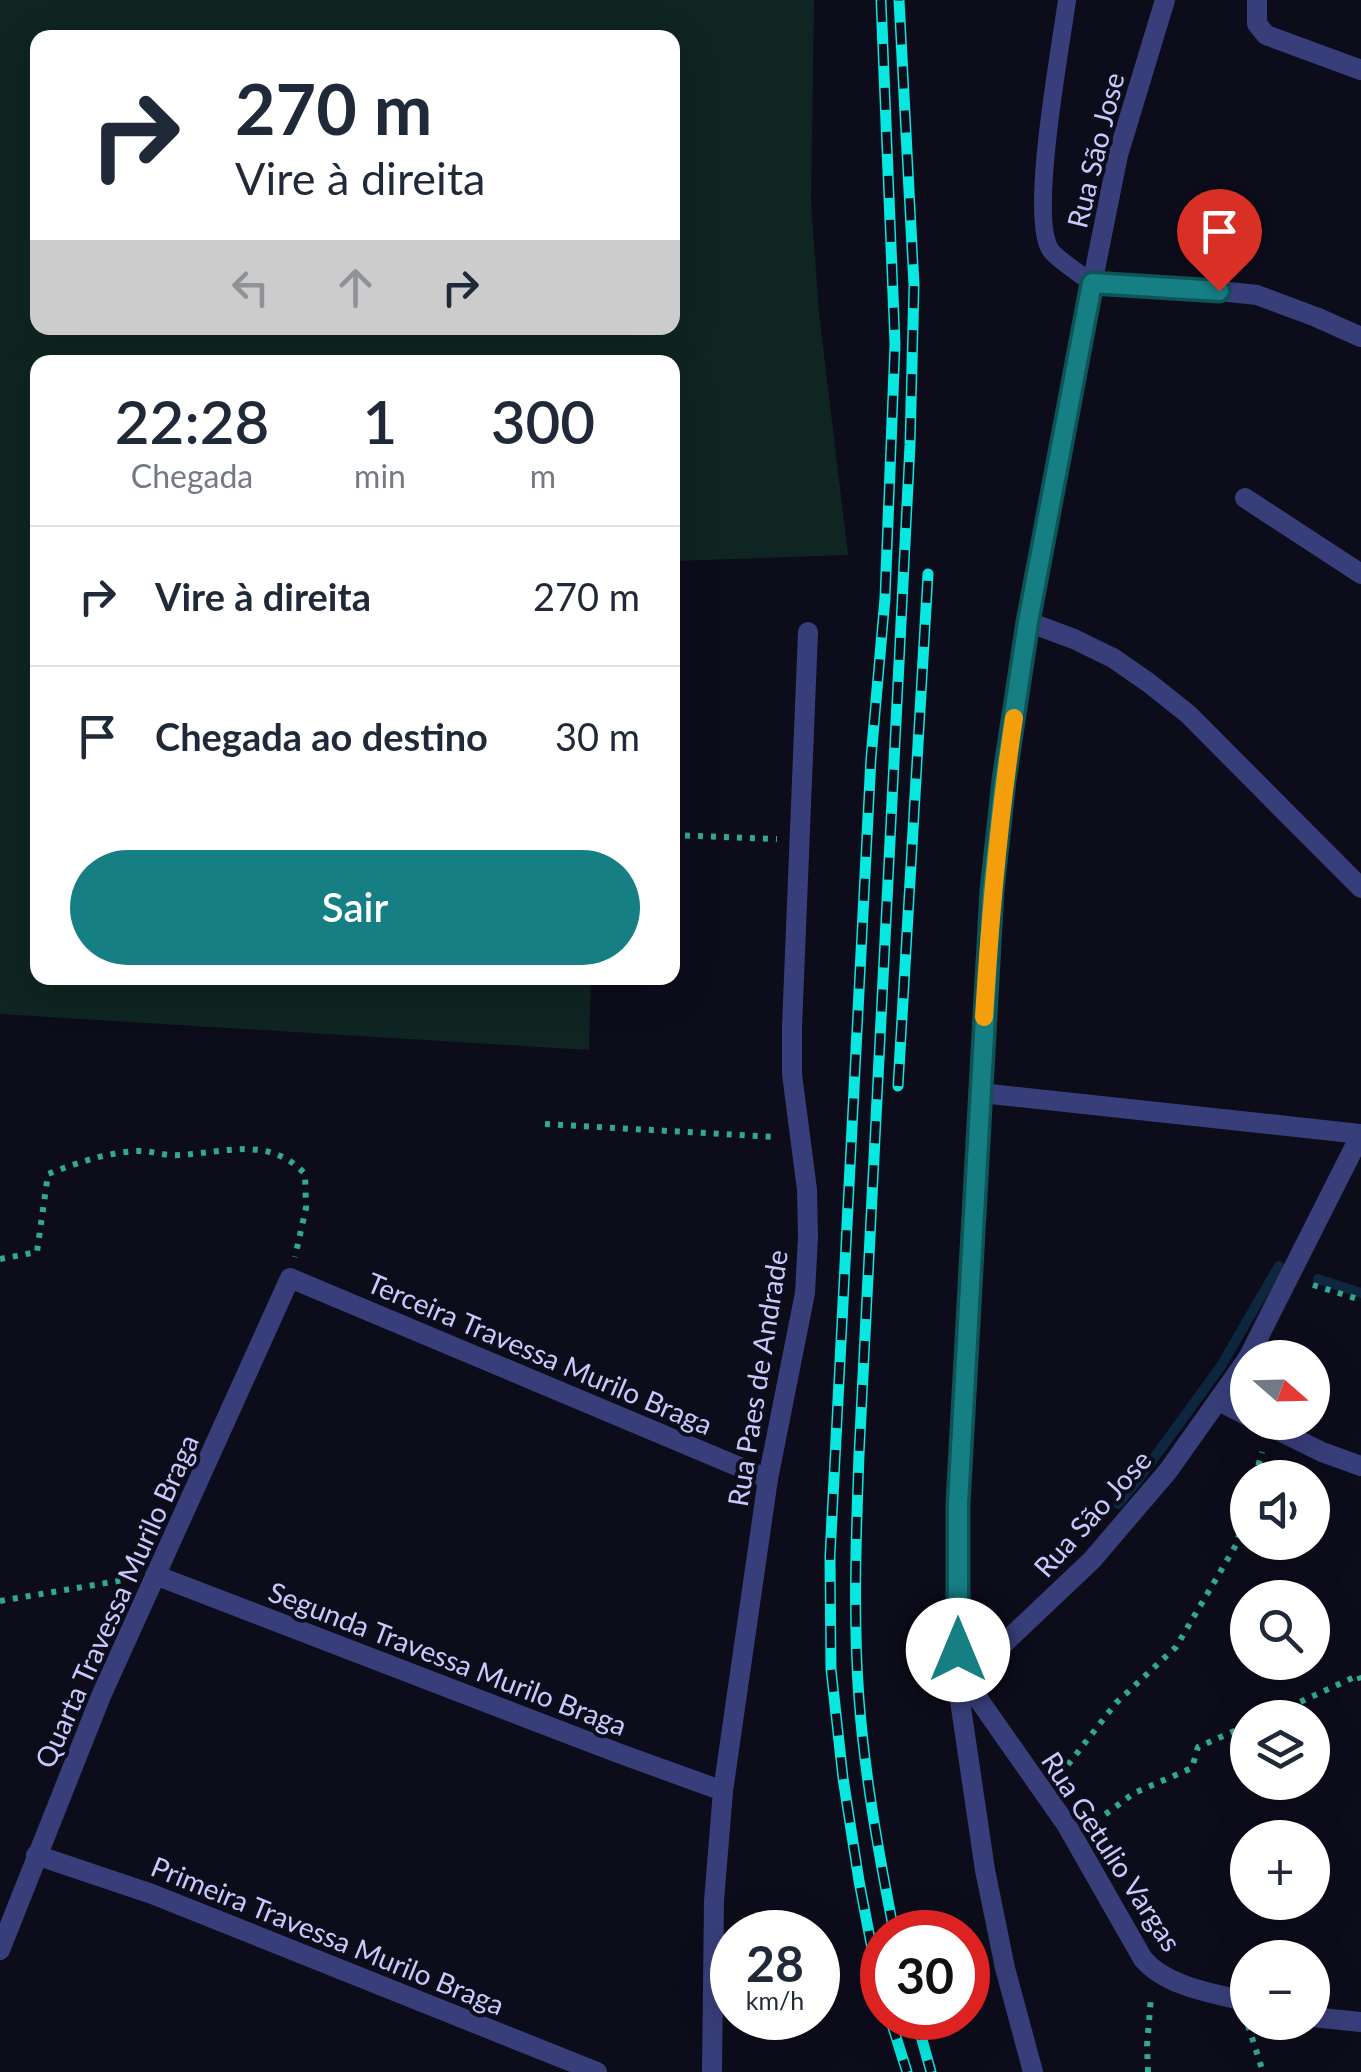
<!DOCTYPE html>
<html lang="pt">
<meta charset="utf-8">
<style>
:root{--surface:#fff;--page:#f6f6f7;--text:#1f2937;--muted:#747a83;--line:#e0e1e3;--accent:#157f84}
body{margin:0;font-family:Lato,sans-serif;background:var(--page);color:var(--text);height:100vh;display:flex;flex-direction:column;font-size:38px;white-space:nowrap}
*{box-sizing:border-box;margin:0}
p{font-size:32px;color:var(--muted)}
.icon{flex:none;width:55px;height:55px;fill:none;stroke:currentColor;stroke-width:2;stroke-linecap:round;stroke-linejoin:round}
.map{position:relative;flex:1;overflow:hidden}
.side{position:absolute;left:30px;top:355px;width:650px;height:630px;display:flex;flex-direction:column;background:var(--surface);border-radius:20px;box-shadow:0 10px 40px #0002}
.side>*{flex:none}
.guide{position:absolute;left:30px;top:30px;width:650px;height:305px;border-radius:20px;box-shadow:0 10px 40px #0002;background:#fff;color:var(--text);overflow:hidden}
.needle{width:65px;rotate:110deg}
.buttons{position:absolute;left:1230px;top:1340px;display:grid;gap:20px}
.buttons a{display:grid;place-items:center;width:100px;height:100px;border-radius:50%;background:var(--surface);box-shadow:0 10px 40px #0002;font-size:50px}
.speed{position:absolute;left:710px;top:1910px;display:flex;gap:20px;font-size:50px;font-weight:700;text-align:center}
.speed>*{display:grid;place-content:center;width:130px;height:130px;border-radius:50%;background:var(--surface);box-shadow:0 10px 40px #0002;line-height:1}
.speed small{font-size:25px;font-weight:400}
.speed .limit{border:15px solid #d22;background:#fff;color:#111}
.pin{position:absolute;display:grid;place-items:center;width:85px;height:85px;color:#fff;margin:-102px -42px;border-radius:50% 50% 50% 0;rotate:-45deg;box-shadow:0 0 10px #0007}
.pin .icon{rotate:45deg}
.me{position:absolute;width:110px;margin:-55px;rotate:0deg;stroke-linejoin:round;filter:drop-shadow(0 0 8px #0008)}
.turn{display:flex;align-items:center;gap:35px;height:210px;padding:0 40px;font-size:45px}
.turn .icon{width:130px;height:130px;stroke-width:2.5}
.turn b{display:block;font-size:70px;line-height:85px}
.lanes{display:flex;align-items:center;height:95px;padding:0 40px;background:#0003;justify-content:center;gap:50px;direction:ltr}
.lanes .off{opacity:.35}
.eta{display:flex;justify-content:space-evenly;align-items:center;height:170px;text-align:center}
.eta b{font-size:60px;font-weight:600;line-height:70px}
.cta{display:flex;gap:20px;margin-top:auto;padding:20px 40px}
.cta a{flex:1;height:115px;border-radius:60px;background:var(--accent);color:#fff;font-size:40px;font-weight:600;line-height:115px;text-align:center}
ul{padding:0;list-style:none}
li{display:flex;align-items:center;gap:30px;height:140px;padding:0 40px;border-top:2px solid var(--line)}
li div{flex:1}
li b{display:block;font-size:38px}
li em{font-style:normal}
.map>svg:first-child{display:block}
.green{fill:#0f2521;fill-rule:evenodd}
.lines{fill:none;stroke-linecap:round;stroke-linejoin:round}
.stream{stroke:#0d273e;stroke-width:10}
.path{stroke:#31a891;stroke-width:6;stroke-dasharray:5 8;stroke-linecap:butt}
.service{stroke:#383e79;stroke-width:18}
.minor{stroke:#383e79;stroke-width:20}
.rail-casing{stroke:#08e8e1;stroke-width:11}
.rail{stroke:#0c0c1b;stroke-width:8;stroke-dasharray:22;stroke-linecap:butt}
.route-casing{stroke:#0e5356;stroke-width:25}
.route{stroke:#157f84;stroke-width:18}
.slow{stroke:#f59e0b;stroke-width:18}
.labels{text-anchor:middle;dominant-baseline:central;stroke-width:8;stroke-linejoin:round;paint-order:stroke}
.street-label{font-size:28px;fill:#c8c9fd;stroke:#0c0c1b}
</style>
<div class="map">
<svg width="1361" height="2072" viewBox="0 0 1361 2072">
<rect width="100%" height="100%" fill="#0c0c1b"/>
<path class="green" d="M0 0H814L811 203 819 313 848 555 673 561 672 362H38V978H591L589 1050 0 1014ZM38 38H672V328H38Z"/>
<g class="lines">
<g class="stream">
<polyline points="1318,1279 1361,1293"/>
<polyline points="1118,1504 1138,1480 1221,1366 1279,1266"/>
</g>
<g class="path">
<polyline points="672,835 777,839"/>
<polyline points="545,1124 775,1137"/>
<path d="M0 1259 37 1252 48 1174C77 1163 107 1152 139 1151 152 1151 165 1156 179 1155 224 1153 269 1135 305 1174L306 1208 295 1257"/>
<polyline points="1313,1285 1361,1300"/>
<polyline points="1255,1478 1262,1452"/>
<polyline points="0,1601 124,1580"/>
<polyline points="1265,1718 1359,1675 1361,1681"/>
<polyline points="1060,1775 1116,1703 1176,1647 1236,1545 1248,1505"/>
<polyline points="1095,1822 1134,1793 1192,1768 1198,1747 1248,1725"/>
<polyline points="1248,2025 1263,2072"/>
<polyline points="1148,2072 1147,2046 1151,1997"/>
</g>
<path class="service" d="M1067 0C1061 46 1029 215 1050 249 1054 257 1083 276 1092 283"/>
<g class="minor">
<polyline points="1257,0 1257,24 1266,35 1361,70"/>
<polyline points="1092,283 1181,287 1257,295 1316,317 1361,337"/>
<polyline points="1245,498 1361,574"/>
<polyline points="1028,622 1074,639 1113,658 1149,683 1188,714 1361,888"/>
<polyline points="981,1093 1361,1134"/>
<polyline points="1248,1358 1361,1134"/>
<polyline points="1219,1401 1248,1416"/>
<polyline points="1261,1422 1322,1452 1361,1466"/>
<polyline points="155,1575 618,1753 723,1791"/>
<path d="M965 1680 1066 1824 1143 1959C1167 1987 1213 1993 1248 2002"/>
<polyline points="958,1687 1092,1560 1168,1471 1248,1358"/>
<polyline points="36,1855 152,1894 597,2072"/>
<polyline points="0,1950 101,1696 290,1278 768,1479"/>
<polyline points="1312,2017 1361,2022"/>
<polyline points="712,2072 714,1901 723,1791 768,1479 805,1293 808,1237 807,1190 792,1074 792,1027 808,632"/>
<polyline points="1033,2072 1005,1968 985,1870 958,1687 959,1503 985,994 992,890 1004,780 1028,622 1072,384 1118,155 1165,0"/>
</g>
<g class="rail-casing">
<g id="rail">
<polyline points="881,0 895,344 885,598 871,758 830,1556 831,1669 843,1778 859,1881 877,1975 882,1994"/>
<polyline points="898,1086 928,574"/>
<path d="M894 1932C879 1855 865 1778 859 1699 853 1618 856 1537 859 1455L910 445 914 285 899 0"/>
<polyline points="890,2018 907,2072"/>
<polyline points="916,2018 931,2072"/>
</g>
</g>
<use href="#rail" class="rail"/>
</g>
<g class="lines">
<g class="route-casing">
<polyline id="route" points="958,1650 958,1503 992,890 1004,780 1028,622 1092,283 1219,291"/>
</g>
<use href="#route" class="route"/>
<path class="slow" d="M984 1017C990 917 999 818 1014 718"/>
</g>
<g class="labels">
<g class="street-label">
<text transform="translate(1095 150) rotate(-76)">Rua São Jose</text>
<text transform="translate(540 1353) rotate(23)">Terceira Travessa Murilo Braga</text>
<text transform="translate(757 1378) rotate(-81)">Rua Paes de Andrade</text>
<text transform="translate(1092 1513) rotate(-48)">Rua São Jose</text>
<text transform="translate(116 1601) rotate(-66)">Quarta Travessa Murilo Braga</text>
<text transform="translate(448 1658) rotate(21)">Segunda Travessa Murilo Braga</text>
<text transform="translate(1112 1851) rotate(57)">Rua Getulio Vargas</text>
<text transform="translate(328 1935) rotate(22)">Primeira Travessa Murilo Braga</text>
</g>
</g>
</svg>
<div class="buttons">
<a><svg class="needle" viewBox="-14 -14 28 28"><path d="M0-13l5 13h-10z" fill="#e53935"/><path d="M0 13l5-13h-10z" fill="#747a83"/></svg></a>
<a><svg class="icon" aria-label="sound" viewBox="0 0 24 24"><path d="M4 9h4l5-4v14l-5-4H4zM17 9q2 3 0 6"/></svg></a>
<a><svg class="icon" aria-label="search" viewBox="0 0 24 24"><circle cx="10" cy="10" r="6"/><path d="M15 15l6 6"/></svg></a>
<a><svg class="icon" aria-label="layers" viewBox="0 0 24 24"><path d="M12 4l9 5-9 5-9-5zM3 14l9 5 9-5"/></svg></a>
<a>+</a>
<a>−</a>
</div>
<div class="speed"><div>28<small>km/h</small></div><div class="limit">30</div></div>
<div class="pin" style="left:1219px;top:291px;background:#d93025"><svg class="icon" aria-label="arrive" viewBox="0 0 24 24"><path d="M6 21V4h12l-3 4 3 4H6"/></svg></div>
<svg class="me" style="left:958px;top:1650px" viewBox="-20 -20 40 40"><circle r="19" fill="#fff"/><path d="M0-13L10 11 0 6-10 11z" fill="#157f84"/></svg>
<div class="guide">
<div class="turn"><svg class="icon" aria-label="right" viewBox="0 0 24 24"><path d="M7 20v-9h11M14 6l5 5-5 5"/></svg><div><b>270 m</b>Vire à direita</div></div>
<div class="lanes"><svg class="icon off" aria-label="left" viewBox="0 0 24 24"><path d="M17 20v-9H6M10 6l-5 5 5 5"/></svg><svg class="icon off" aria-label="ahead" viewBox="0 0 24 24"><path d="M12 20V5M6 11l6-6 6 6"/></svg><svg class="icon" aria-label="right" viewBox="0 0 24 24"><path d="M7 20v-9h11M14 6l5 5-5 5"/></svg></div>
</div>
<section class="side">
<div class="eta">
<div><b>22:28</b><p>Chegada</p></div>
<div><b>1</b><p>min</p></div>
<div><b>300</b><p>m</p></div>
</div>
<ul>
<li><svg class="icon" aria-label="right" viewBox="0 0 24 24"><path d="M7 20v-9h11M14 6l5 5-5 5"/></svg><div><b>Vire à direita</b></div><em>270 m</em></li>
<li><svg class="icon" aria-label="arrive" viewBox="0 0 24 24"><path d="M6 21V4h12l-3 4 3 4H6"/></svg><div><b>Chegada ao destino</b></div><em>30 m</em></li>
</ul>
<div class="cta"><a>Sair</a></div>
</section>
</div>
